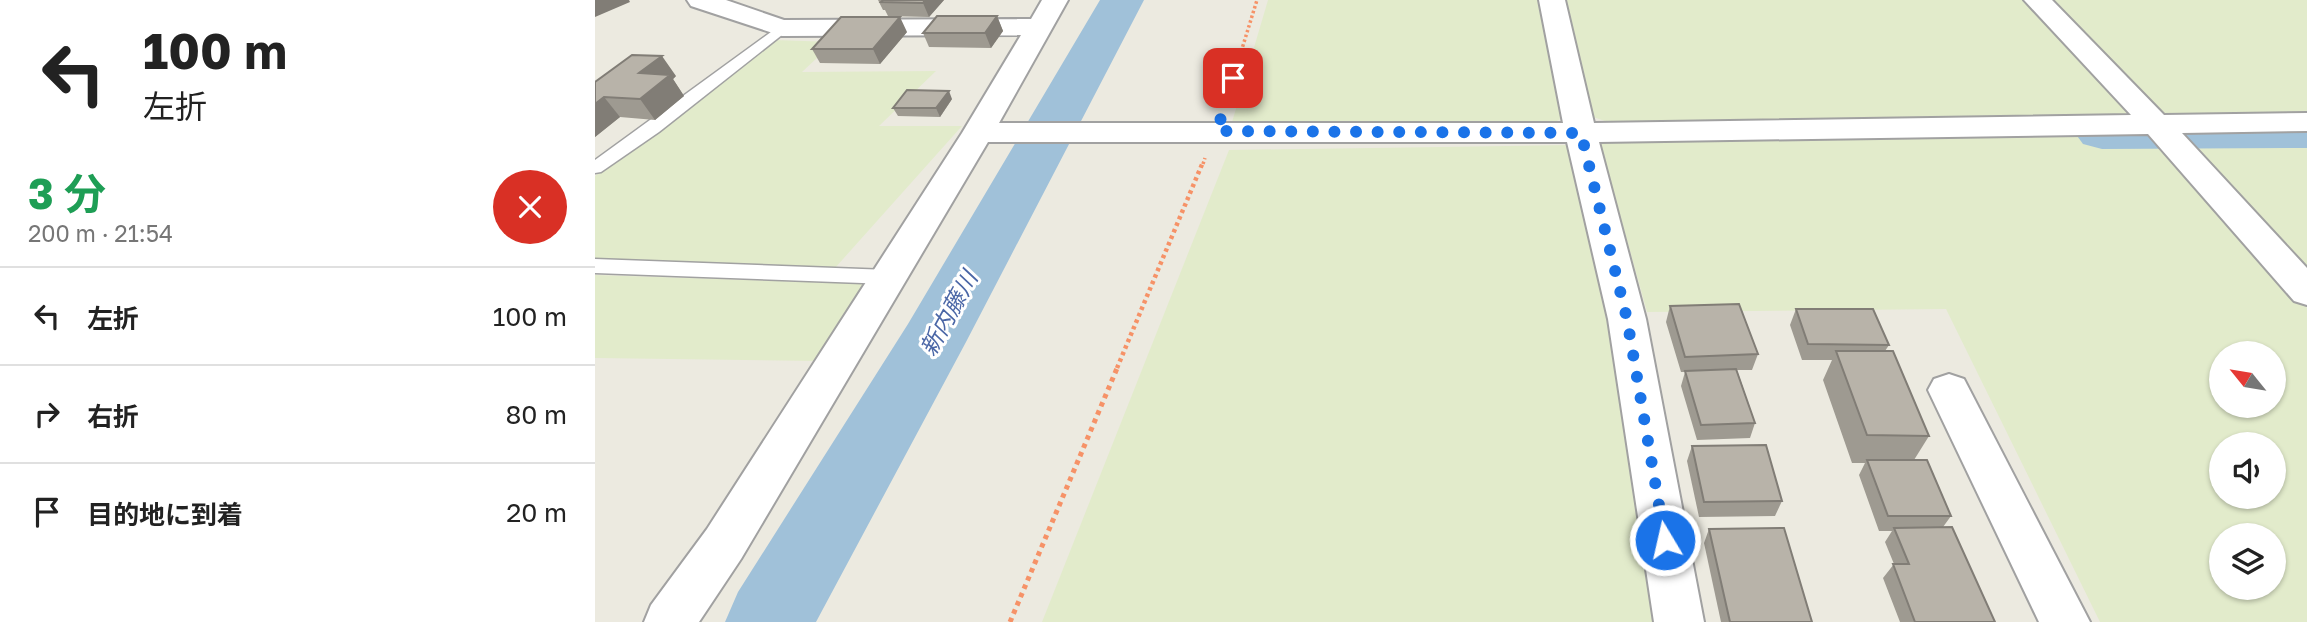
<!DOCTYPE html>
<html lang="ja">
<meta charset="utf-8">
<style>
:root{--surface:#fff;--page:#f6f6f6;--text:#222;--muted:#767676;--line:#e0e0e0}
body{margin:0;font-family:"Golos Text","Noto Sans JP",sans-serif;background:var(--page);color:var(--text);height:100vh;display:flex;flex-direction:column;font-size:26px;white-space:nowrap}
*{box-sizing:border-box;margin:0}
p{font-size:23px;color:var(--muted)}
.icon{flex:none;width:38px;height:38px;fill:none;stroke:currentColor;stroke-width:2;stroke-linecap:round;stroke-linejoin:round}
.map{position:relative;flex:1;overflow:hidden}
.panel{display:flex;flex-direction:column;background:var(--surface);width:595px}
.panel>*{flex:none}
.top-card{background:#fff;color:var(--text);overflow:hidden}
.needle{width:46px;rotate:300deg}
.controls{position:absolute;left:1614px;top:341px;display:grid;gap:14px}
.controls a{display:grid;place-items:center;width:77px;height:77px;border-radius:50%;background:var(--surface);box-shadow:0 2px 5px #0004;font-size:35px}
.pin{position:absolute;display:grid;place-items:center;width:60px;height:60px;color:#fff;margin:-30px;border-radius:14px;box-shadow:0 4px 10px #0006}
.me{position:absolute;width:77px;margin:-38px;rotate:351deg;stroke-linejoin:round;filter:drop-shadow(0 0 5px #0008)}
.turn{display:flex;align-items:center;gap:24px;height:147px;padding:0 28px;font-size:32px}
.turn .icon{width:91px;height:91px;stroke-width:2.5}
.turn b{display:block;font-size:49px;line-height:60px}
.round{display:grid;place-items:center;flex:none;width:74px;height:74px;border-radius:37px;background:var(--page)}
.overview{display:flex;align-items:center;justify-content:space-between;height:119px;padding:0 28px}
h1{font-size:42px;font-weight:700;line-height:52px;color:#1e9e55}
ul{padding:0;list-style:none}
li{display:flex;align-items:center;gap:21px;height:98px;padding:0 28px;border-top:2px solid var(--line)}
li div{flex:1}
li b{display:block;font-size:26px}
li em{font-style:normal}
main{display:flex;flex:1;min-height:0}
.map>svg:first-child{display:block}
.farmland{fill:#e2ebcb;fill-rule:evenodd}
.lines{fill:none;stroke-linecap:round;stroke-linejoin:round}
.river{fill:#a0c1d9;fill-rule:evenodd}
.service-casing{stroke:#a1a1a1;stroke-width:3}
.minor-casing{stroke:#a1a1a1;stroke-width:4}
.path-far2{stroke:#f69267;stroke-width:3.5;stroke-dasharray:2.5 2.5;stroke-linecap:butt}
.path-far1{stroke:#f69267;stroke-width:4.5;stroke-dasharray:3.5 3.5;stroke-linecap:butt}
.path{stroke:#f69267;stroke-width:5;stroke-dasharray:4.5 4.5;stroke-linecap:butt}
.service{fill:#fff;fill-rule:evenodd}
.minor{fill:#fff;fill-rule:evenodd}
.wall{fill:#9e9a91}
.shaded-wall{fill:#817d76}
.building{fill:#b8b3a9;stroke:#817d76;stroke-width:2}
.route{stroke:#1a73e8;stroke-width:12;stroke-dasharray:0 21.6}
.labels{text-anchor:middle;dominant-baseline:central;stroke-width:6;stroke-linejoin:round;paint-order:stroke}
.water-label{font-size:23px;font-style:italic;fill:#4a66a6;stroke:#fff}
</style>
<main>
<section class="panel">
<div class="top-card">
<div class="turn"><svg class="icon" aria-label="left" viewBox="0 0 24 24"><path d="M17 20v-9H6M10 6l-5 5 5 5"/></svg><div><b>100 m</b>左折</div></div>
</div>
<div class="overview"><div><h1>3 分</h1><p>200 m · 21:54</p></div><a class="round" style="background:#d93025;color:#fff"><svg class="icon" aria-label="close" viewBox="0 0 24 24"><path d="M6 6l12 12M18 6L6 18"/></svg></a></div>
<ul>
<li><svg class="icon" aria-label="left" viewBox="0 0 24 24"><path d="M17 20v-9H6M10 6l-5 5 5 5"/></svg><div><b>左折</b></div><em>100 m</em></li>
<li><svg class="icon" aria-label="right" viewBox="0 0 24 24"><path d="M7 20v-9h11M14 6l5 5-5 5"/></svg><div><b>右折</b></div><em>80 m</em></li>
<li><svg class="icon" aria-label="arrive" viewBox="0 0 24 24"><path d="M6 21V4h12l-3 4 3 4H6"/></svg><div><b>目的地に到着</b></div><em>20 m</em></li>
</ul>
</section>
<div class="map">
<svg width="1712" height="622" viewBox="0 0 1712 622">
<rect width="100%" height="100%" fill="#eceae0"/>
<g class="farmland">
<polygon points="673,0 948,0 973,115 958,123 637,122"/>
<polygon points="969,0 1430,0 1533,108 1529,118 1016,123 995,116"/>
<polygon points="1453,0 1712,0 1712,115 1566,116"/>
<polygon points="179,40 239,42 207,72 341,71 284,126 367,126 240,268 0,259 0,176 66,129"/>
<polygon points="1712,134 1712,269 1584,135"/>
<path d="M1552 136 1712 308V622H1505L1351 309 1052 312 1004 140ZM1626 354H1678V406H1626ZM1626 444H1678V497H1626ZM1626 536H1678V588H1626Z"/>
<polygon points="975,145 1014,316 1065,622 447,622 634,150"/>
<polygon points="0,275 277,284 225,361 0,358"/>
</g>
<g class="lines">
<g class="river">
<polygon points="505,0 549,0 371,342 221,622 130,622 143,592 313,324"/>
<polygon points="1712,116 1712,148 1507,149 1488,144 1480,133 1488,122 1507,117"/>
</g>
<g class="service-casing">
<g id="service">
<polygon points="187,24 194,28 192,31 64,132 6,172 0,173 0,160"/>
<polygon points="0,259 294,270 301,272 304,277 301,282 294,284 0,273"/>
</g>
</g>
<g class="minor-casing">
<g id="minor">
<polygon points="92,0 131,0 189,20 436,19 447,0 473,0 404,123 968,123 944,0 970,0 999,123 1536,115 1429,0 1457,0 1569,115 1712,113 1712,131 1587,133 1712,268 1712,305 1699,301 1553,134 1004,142 1051,319 1109,622 1059,622 1013,319 972,142 393,142 146,559 104,622 49,622 56,605 112,529 367,133 426,35 187,36 96,6"/>
<polygon points="1354,374 1369,379 1495,622 1444,622 1333,390 1339,379"/>
</g>
</g>
<g class="path-far2">
<polyline points="630,104 662,0"/>
<polyline points="608,164 610,158"/>
</g>
<polyline class="path-far1" points="522,368 608,162"/>
<polyline class="path" points="415,622 523,366"/>
<use href="#service" class="service"/>
<use href="#minor" class="minor"/>
</g>
<g class="wall">
<polygon points="283,0 349,0 334,17 293,16 290,10 288,10"/>
<polygon points="402,16 408,31 396,48 334,47 328,33"/>
<polygon points="312,32 285,64 225,63 217,49"/>
<polygon points="81,76 78,79 89,96 60,120 25,117 0,137 0,82"/>
<polygon points="357,99 345,117 303,116 298,108"/>
<polygon points="1075,306 1163,354 1157,370 1142,370 1160,423 1155,438 1102,440 1086,386 1090,372 1086,372 1071,322"/>
<polygon points="1201,309 1294,345 1290,351 1334,436 1319,460 1356,516 1348,527 1400,622 1305,622 1288,578 1299,564 1290,542 1297,531 1284,531 1264,475 1270,463 1257,463 1228,380 1237,360 1207,360 1195,325"/>
<polygon points="1097,446 1187,501 1180,516 1104,517 1092,461"/>
<polygon points="1114,529 1217,622 1126,622 1109,543"/>
</g>
<g class="shaded-wall">
<polygon points="0,0 34,0 35,2 0,17"/>
<polygon points="330,0 349,0 334,17 328,3"/>
<polygon points="402,16 408,31 396,48 390,33"/>
<polygon points="305,17 312,32 285,64 278,49"/>
<polygon points="67,56 81,76 78,79 89,96 60,120 45,99 44,73"/>
<polygon points="354,91 357,99 345,117 341,108"/>
<polygon points="9,97 25,117 0,137 0,104"/>
</g>
<g class="building">
<polygon points="288,0 330,0 328,3 286,2"/>
<polygon points="342,16 402,16 390,33 328,33"/>
<polygon points="246,17 305,17 278,49 217,49"/>
<polygon points="37,55 67,56 44,73 75,75 45,99 9,97 0,104 0,82"/>
<polygon points="312,90 354,91 341,108 298,108"/>
<polygon points="1144,304 1163,354 1090,357 1075,306"/>
<polygon points="1201,309 1278,309 1294,345 1213,344"/>
<polygon points="1241,351 1298,351 1334,436 1272,435"/>
<polygon points="1141,369 1160,423 1106,425 1090,371"/>
<polygon points="1171,445 1187,501 1109,502 1097,446"/>
<polygon points="1272,460 1332,460 1356,516 1293,516"/>
<polygon points="1357,527 1400,622 1320,622 1298,564 1314,564 1299,528"/>
<polygon points="1189,528 1217,622 1135,622 1114,529"/>
</g>
<g class="lines">
<polyline class="route" points="638,78 622,131 986,133 1032,319 1070,540"/>
</g>
<g class="labels">
<g class="water-label">
<text transform="translate(353 313) rotate(-61)">新内藤川</text>
</g>
</g>
</svg>
<div class="controls">
<a><svg class="needle" viewBox="-14 -14 28 28"><path d="M0-13l5 13h-10z" fill="#e53935"/><path d="M0 13l5-13h-10z" fill="#767676"/></svg></a>
<a><svg class="icon" aria-label="sound" viewBox="0 0 24 24"><path d="M4 9h4l5-4v14l-5-4H4zM17 9q2 3 0 6"/></svg></a>
<a><svg class="icon" aria-label="layers" viewBox="0 0 24 24"><path d="M12 4l9 5-9 5-9-5zM3 14l9 5 9-5"/></svg></a>
</div>
<div class="pin" style="left:638px;top:78px;background:#d93025"><svg class="icon" aria-label="arrive" viewBox="0 0 24 24"><path d="M6 21V4h12l-3 4 3 4H6"/></svg></div>
<svg class="me" style="left:1070px;top:540px" viewBox="-20 -20 40 40"><circle r="17" fill="#1a73e8" stroke="#fff" stroke-width="3"/><path d="M0-11L8 9 0 5-8 9z" fill="#fff"/></svg>
</div>
</main>
